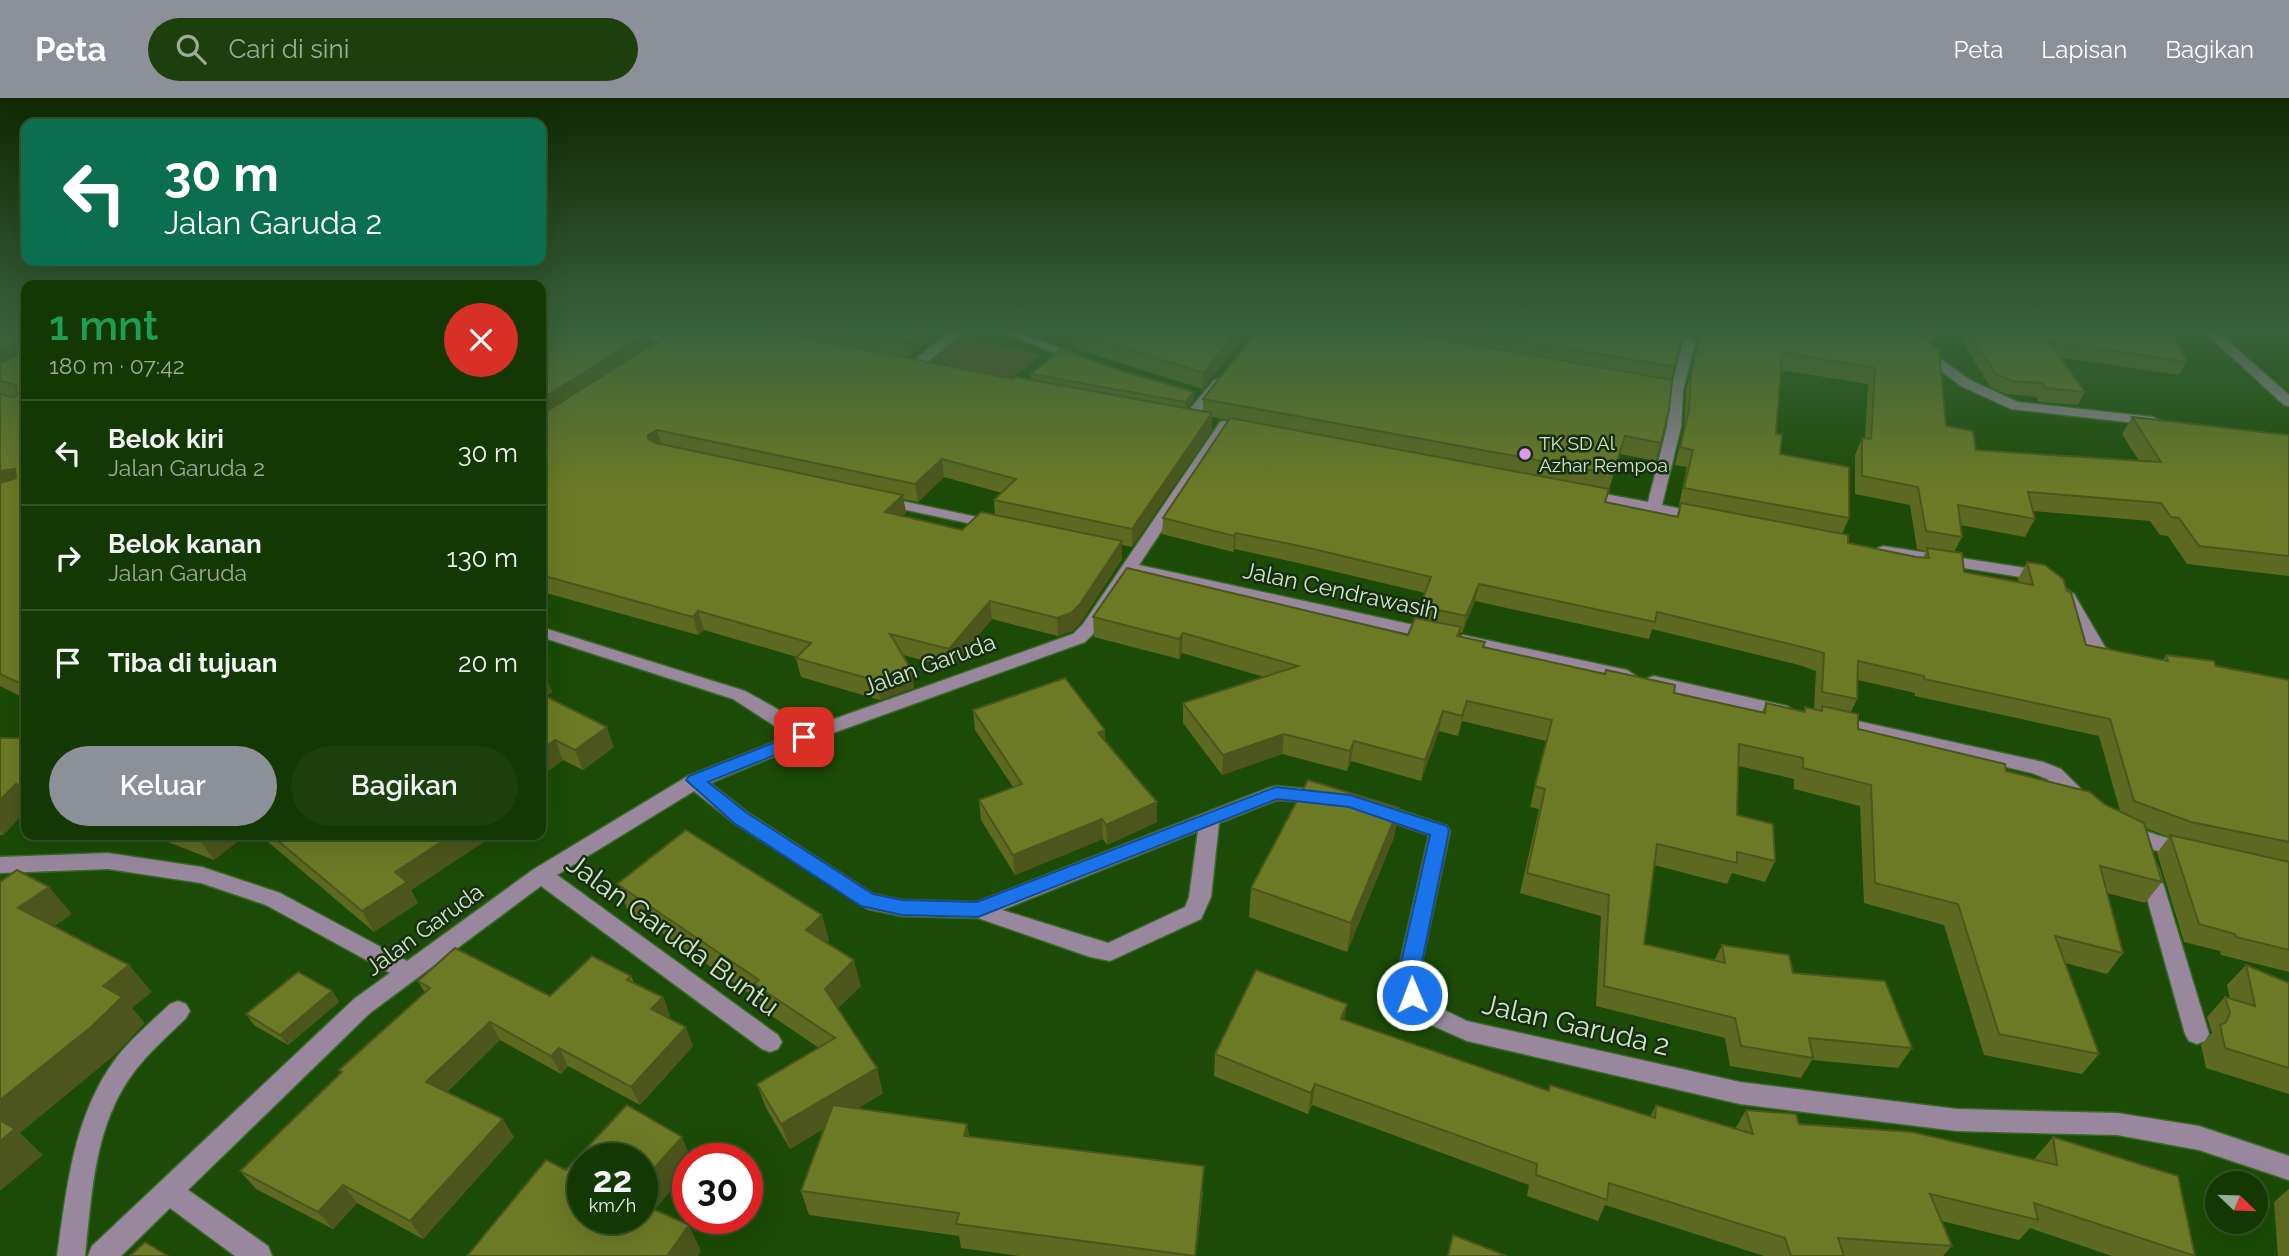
<!DOCTYPE html>
<html lang="id">
<meta charset="utf-8">
<style>
:root{--surface:#143804;--page:#1d3f0e;--text:#f1f3f6;--muted:#9dac9a;--line:#335226;--accent:#8c9099}
body{margin:0;font-family:Raleway,sans-serif;background:var(--page);color:var(--text);height:100vh;display:flex;flex-direction:column;font-size:26px;white-space:nowrap}
*{box-sizing:border-box;margin:0}
p{font-size:23px;color:var(--muted)}
.icon{flex:none;width:38px;height:38px;fill:none;stroke:currentColor;stroke-width:2;stroke-linecap:round;stroke-linejoin:round}
.map{position:relative;flex:1;overflow:hidden}
.side{position:absolute;left:21px;top:182px;width:525px;height:560px;display:flex;flex-direction:column;background:var(--surface);border-radius:14px;box-shadow:0 7px 28px #0002,0 0 0 2px var(--line)}
.side>*{flex:none}
.banner{position:absolute;left:21px;top:21px;width:525px;height:147px;border-radius:14px;box-shadow:0 7px 28px #0002,0 0 0 2px var(--line);background:#0b6e4f;color:#fff;overflow:hidden}
.needle{width:46px;rotate:113deg}
.tools{position:absolute;left:2205px;top:1073px;display:grid;gap:14px}
.tools a{display:grid;place-items:center;width:63px;height:63px;border-radius:50%;background:var(--surface);box-shadow:0 7px 28px #0002,0 0 0 2px var(--line);font-size:35px}
.speed{position:absolute;left:567px;top:1045px;display:flex;gap:14px;font-size:35px;font-weight:700;text-align:center}
.speed>*{display:grid;place-content:center;width:91px;height:91px;border-radius:50%;background:var(--surface);box-shadow:0 7px 28px #0002,0 0 0 2px var(--line);line-height:1}
.speed small{font-size:18px;font-weight:400}
.speed .limit{border:10px solid #d22;background:#fff;color:#111}
.pin{position:absolute;display:grid;place-items:center;width:60px;height:60px;color:#fff;margin:-30px;border-radius:14px;box-shadow:0 4px 10px #0006}
.me{position:absolute;width:77px;margin:-38px;rotate:359deg;stroke-linejoin:round;filter:drop-shadow(0 0 5px #0008)}
.turn{display:flex;align-items:center;gap:24px;height:147px;padding:0 28px;font-size:32px}
.turn .icon{width:91px;height:91px;stroke-width:2.5}
.turn b{display:block;font-size:49px;line-height:60px}
.round{display:grid;place-items:center;flex:none;width:74px;height:74px;border-radius:37px;background:var(--page)}
.head{display:flex;align-items:center;justify-content:space-between;height:119px;padding:0 28px}
h1{font-size:42px;font-weight:600;line-height:52px;color:#1e9e55}
.button{display:flex;gap:14px;margin-top:auto;padding:14px 28px}
.button a{flex:1;height:80px;border-radius:42px;background:var(--accent);color:#fff;font-size:28px;font-weight:600;line-height:80px;text-align:center}
.button a+a{background:var(--page);color:var(--text)}
ul{padding:0;list-style:none}
li{display:flex;align-items:center;gap:21px;height:105px;padding:0 28px;border-top:2px solid var(--line)}
li div{flex:1}
li b{display:block;font-size:26px}
li em{font-style:normal}
header{display:flex;align-items:center;gap:42px;box-sizing:border-box;height:98px;padding:0 35px;background:var(--accent);color:#fff}
header strong{font-size:33px}
nav{display:flex;gap:38px;margin-inline-start:auto;font-size:24px}
.search{width:490px;height:63px;background:var(--page);display:flex;align-items:center;gap:18px;box-sizing:border-box;padding:0 24px;border-radius:38px;color:var(--muted);font-size:26px}
.map>svg:first-child{display:block}
.green{fill:#624c29}
.lines{fill:none;stroke-linecap:round;stroke-linejoin:round}
.minor-casing{stroke:#3b6728;stroke-width:3}
.minor{fill:#98879d;fill-rule:evenodd}
.wall{fill:#5d6921;fill-rule:evenodd}
.shaded-wall{fill:#4c551b}
.building{fill:#6c7a26;stroke:#4c551b;stroke-width:2}
.route{fill:#1a73e8;stroke:#114b97;stroke-width:2}
.poi-dot{fill:#de98f2;stroke:#172c11;stroke-width:2.5}
.labels{text-anchor:middle;dominant-baseline:central;stroke-width:5;stroke-linejoin:round;paint-order:stroke}
.far-poi-label{font-size:19px;fill:#cde8c5;stroke:#172c11;text-anchor:start}
.street-label{font-size:23px;fill:#cde8c5;stroke:#172c11}
.near-street-label{font-size:28px;fill:#cde8c5;stroke:#172c11}
</style>
<header>
<strong>Peta</strong>
<div class="search"><svg class="icon" aria-label="search" viewBox="0 0 24 24"><circle cx="10" cy="10" r="6"/><path d="M15 15l6 6"/></svg>Cari di sini</div>
<nav><a>Peta</a><a>Lapisan</a><a>Bagikan</a></nav>
</header>
<div class="map">
<svg width="2289" height="1158" viewBox="0 0 2289 1158">
<rect width="100%" height="100%" fill="#1b4b06"/>
<polygon class="green" points="963,238 1042,257 1010,281 929,262"/>
<g class="lines">
<g class="minor-casing">
<g id="minor">
<polygon points="612,230 633,230 665,239 670,251 658,262 650,262 650,256 658,250 656,244"/>
<polygon points="954,230 968,230 918,272 910,272 910,266"/>
<polygon points="989,230 1007,230 1086,260 1076,263"/>
<polygon points="1883,230 1897,230 1970,282 2018,304 2153,319 2160,323 2153,327 2011,311 1961,288"/>
<polygon points="2200,230 2213,230 2289,297 2289,308 2284,307"/>
<polygon points="1689,240 1695,244 1683,293 1681,329 1662,407 1706,416 1708,419 1706,422 1701,423 1579,399 1577,396 1579,393 1584,392 1648,404 1667,329 1670,296 1644,291 1642,288 1648,284 1672,288 1683,244"/>
<polygon points="1218,281 1224,285 1198,319 1204,320 1204,326 1184,324 1184,318 1214,282"/>
<path d="M1225 323 1232 327 1139 467 1432 531 1438 532 1440 536 1438 540 1432 541 1134 475 1095 534 1085 544 811 643 710 685 748 715 873 796 902 802 977 804 1269 690 1276 688 1328 693 1331 698 1328 703 1321 705 1277 702 1219 725 1211 799 1201 821 1110 863 1090 859 978 820 902 818 868 811 734 725 694 693 557 777 778 937 782 944 778 951 770 954 762 951 541 788 370 915 188 1092 268 1148 272 1158H235L170 1110 121 1158H88L92 1148 354 901 390 875 266 807 201 785 108 771 0 775V759L108 755 202 769 280 795 407 863 534 771 688 678 790 638 733 601 541 539V529L745 593 774 609 806 631 1073 536 1083 526 1220 324ZM1198 733 1189 799 1185 809 1108 845 1002 812Z"/>
<polygon points="883,399 996,423 1003,427 996,431 878,406 876,403"/>
<polygon points="1883,448 2045,473 2053,478 2045,483 1878,456 1875,453 1878,450"/>
<path d="M2066 491 2074 496 2105 549 2124 562 2121 566C2091 574 2070 517 2058 496Z"/>
<polygon points="1463,537 1627,572 1636,578 1627,584 1457,546 1455,542"/>
<polygon points="1654,578 1787,608 1796,614 1787,620 1648,588 1645,584 1648,580"/>
<polygon points="1835,618 2043,664 2061,671 2094,704 2091,709 2077,709 2047,681 2032,675 1829,628 1826,624 1829,620"/>
<polygon points="1375,704 1447,728 1450,733 1419,878 1425,895 1436,908 1467,923 1740,984 1957,1011 2117,1015 2199,1028 2289,1058 2289,1082 2199,1052 2117,1037 1957,1033 1740,1006 1467,943 1420,922 1408,907 1397,878 1429,737 1368,716 1365,711 1368,706"/>
<path d="M2127 726 2157 737 2194 747 2197 752 2194 757C2180 762 2125 746 2117 733L2120 728Z"/>
<polygon points="2149,764 2156,766 2159,772 2209,936 2205,943 2197,946 2189,943 2185,936 2139,772 2142,766"/>
<path d="M178 903 186 906 190 913 186 920C169 937 149 954 134 974 94 1027 92 1095 85 1158H57C67 1089 73 1017 117 959 132 940 152 923 170 906Z"/>
</g>
</g>
<use href="#minor" class="minor"/>
</g>
<g class="wall">
<polygon points="0,230 26,230 26,601 0,588"/>
<path d="M541 230H945L907 260 1013 281H1031V276L1194 302 1187 310 1203 313V301L1259 230H1937V233L1931 246 1946 328 1976 352 2139 363 2122 336 2132 319 2289 337V478L2187 466 2168 438 2160 437 2150 423 2033 413 2035 421 2025 439 1960 427 1962 439 1954 454 1964 474 2019 484 2018 481 2027 464 2067 493 2086 547 2163 562 2166 557 2289 582V874L2221 857 2220 853 2184 844 2157 755 2169 739 2145 730 2162 784 2145 805 2107 795 2123 855 2107 876 2065 865 2099 956 2082 976 1984 957 1944 827 1864 805 1860 708 1794 691V681L1739 668 1737 717 1775 763 1765 784 1732 775 1727 786 1654 767 1644 846 1714 863 1722 847 1793 875 1912 950 1898 970 1812 962 1801 980 1730 968 1725 940 1596 908 1601 818 1520 795 1539 711 1530 709 1546 643 1462 623 1458 638 1439 633 1421 683 1351 663 1347 673 1282 656 1222 677 1183 625V605L1264 579 1182 555 1179 561 1094 539 1093 519 1408 537 1418 520 1420 508 1425 495 1307 467 1235 451 1233 454 1162 436 1163 420 1228 322 1212 319V332L1132 449 1122 447V461L1081 524 1072 533 1058 538 992 521 951 570 903 557 911 571 914 590 880 602 801 579 796 560 797 559 704 532 698 537 546 495 543 486H541ZM650 232 666 236V237L654 245ZM1694 239 1698 245 1686 293 1684 330 1675 367 1687 369 1679 407 1680 408 1676 419 1605 404 1620 356 1656 363 1661 345 1671 282 1681 243ZM1781 272 1868 286 1865 340H1862L1855 357V396L1910 407 1917 451 1926 453 1923 460 1916 459 1848 445 1842 436 1849 420 1780 356 1776 336ZM944 379 1002 395 994 402 995 417 962 432 902 418 906 415 903 401 918 404ZM1475 503 1649 541 1652 531 1799 567 1816 573 1814 611 1805 609 1803 614 1766 605 1762 614 1674 595 1484 549 1459 538 1460 534 1462 535ZM1858 582 1915 595V598L2099 638 2120 713 2104 706 2006 673 1858 631 1851 614 1857 601Z"/>
<polygon points="1046,230 1251,230 1203,291 1073,250 1073,236"/>
<polygon points="1954,230 2175,230 2178,237 2175,241 2187,264 2179,277 2059,259 2085,294 2078,307 2039,304 2036,299 2006,296 1990,289"/>
<polygon points="541,572 552,594 546,598 614,649 583,672 563,662 541,678"/>
<polygon points="973,612 1105,632 1105,643 1157,724 1107,747 1103,741 1015,777 981,722 979,702 1013,689 975,632"/>
<polygon points="0,640 26,640 26,713 3,737 0,737"/>
<polygon points="1399,710 1394,739 1347,854 1249,819 1251,790"/>
<polygon points="108,737 129,737 121,742"/>
<polygon points="150,737 246,737 214,762"/>
<polygon points="260,737 494,737 411,792 418,805 374,834"/>
<polygon points="617,786 829,842 826,845 861,888 838,910 883,995 857,1011 970,1038 1203,1093 1196,1158 1019,1158 961,1150 959,1138 809,1117 801,1093 825,1030 790,1051 766,1010 757,986 819,950 763,912 760,903 627,811"/>
<polygon points="2246,867 2289,885 2289,996 2206,970 2201,947 2212,935 2207,919 2225,899 2230,901 2227,887"/>
<polygon points="631,878 634,885 663,899 670,918 668,920 693,948 640,1007 568,968 561,976 500,942 447,994 514,1039 423,1141 357,1105 333,1131 256,1091 240,1073 341,975 339,972 425,895 418,883 550,898"/>
<polygon points="332,893 339,904 288,947 254,927 246,916"/>
<polygon points="1344,923 1548,993 1550,987 1650,1019 1656,1007 1735,1031 1746,1012 1799,1026 2035,1062 2035,1060 2053,1039 2195,1158 2112,1158 2030,1130 2019,1142 1942,1123 1952,1148 1943,1158 1764,1158 1605,1107 1598,1123 1527,1098 1529,1087 1312,1007 1308,1016 1214,978 1215,956"/>
<polygon points="2289,1091 2289,1158 2278,1158 2274,1104"/>
</g>
<g class="shaded-wall">
<polygon points="923,230 945,230 906,261 904,245"/>
<polygon points="1239,230 1251,230 1203,291 1204,275"/>
<polygon points="1684,230 1696,230 1694,239 1680,243"/>
<polygon points="651,233 655,249 541,321 541,301"/>
<polygon points="15,246 25,263 0,273 0,251"/>
<polygon points="1194,294 1194,302 1185,313 1185,304"/>
<polygon points="1212,315 1212,332 1132,449 1132,431"/>
<polygon points="657,332 662,349 648,341 648,337"/>
<polygon points="942,361 944,379 918,404 915,386"/>
<polygon points="15,371 26,387 0,393 0,373"/>
<polygon points="903,397 906,415 887,432 885,414"/>
<polygon points="1236,435 1235,451 1233,454 1234,438"/>
<polygon points="1122,443 1122,461 1081,524 1072,533 1058,538 1057,520"/>
<polygon points="1479,486 1475,503 1462,535 1466,518"/>
<polygon points="990,503 992,521 951,570 949,551"/>
<polygon points="698,513 704,532 698,537 693,519"/>
<polygon points="1183,535 1182,555 1179,561 1179,541"/>
<polygon points="911,571 914,590 880,602 877,583"/>
<polygon points="544,574 552,594 541,602 541,576"/>
<polygon points="1467,603 1462,623 1458,638 1462,618"/>
<polygon points="1443,613 1439,633 1421,683 1425,662"/>
<polygon points="607,629 614,649 583,672 575,652"/>
<polygon points="1105,632 1106,652 1098,635"/>
<polygon points="1284,636 1282,656 1222,677 1223,657"/>
<polygon points="555,642 563,662 541,678 541,652"/>
<polygon points="1354,643 1351,663 1347,673 1350,653"/>
<polygon points="16,686 26,698 26,713 3,737 0,733 0,702"/>
<polygon points="1157,704 1157,724 1107,747 1106,727"/>
<polygon points="1399,710 1394,739 1347,854 1351,825"/>
<polygon points="1102,721 1103,741 1015,777 1013,757"/>
<polygon points="117,737 129,737 121,742"/>
<polygon points="205,737 246,737 214,762 199,741"/>
<polygon points="452,737 494,737 411,792 418,805 374,834 362,813 395,774"/>
<polygon points="49,789 72,816 42,837 18,810"/>
<polygon points="822,817 829,842 813,857 806,832"/>
<polygon points="854,862 861,888 832,916 825,891"/>
<polygon points="129,867 152,894 132,910 145,925 116,956 20,1035 43,1057 0,1093 0,1002 103,888"/>
<polygon points="332,893 339,904 288,947 280,937"/>
<polygon points="663,899 670,918 659,930 651,911"/>
<polygon points="1347,906 1343,928 1341,921"/>
<polygon points="490,924 500,942 438,1002 426,984"/>
<polygon points="686,929 693,948 640,1007 631,989"/>
<polygon points="559,950 568,968 561,976 551,958"/>
<polygon points="877,970 883,995 790,1051 781,1026"/>
<polygon points="1315,986 1312,1007 1308,1016 1311,995"/>
<polygon points="503,1021 514,1039 423,1141 410,1123"/>
<polygon points="967,1026 972,1051 964,1038"/>
<polygon points="682,1039 691,1060 688,1060 688,1073 642,1126 642,1084"/>
<polygon points="1204,1068 1196,1158 1195,1158"/>
<polygon points="343,1087 357,1105 333,1131 318,1114"/>
<polygon points="689,1127 701,1153 698,1158 667,1158"/>
</g>
<g class="building">
<polygon points="0,230 26,230 26,588 0,576 0,385 16,380 15,371 0,373 0,296 14,300 17,297 16,287 0,283 0,265 16,258 18,248 15,246 0,251"/>
<polygon points="541,230 650,230 651,233 541,301"/>
<polygon points="666,230 756,230 1013,281 1016,279 1212,315 1132,431 994,402 1016,381 942,361 915,386 657,332 648,337 648,341 656,345 903,397 885,414 962,432 981,414 1122,443 1080,506 1071,515 1057,520 990,503 949,551 890,536 911,571 877,583 796,560 811,545 698,513 693,519 541,477 541,476 547,471 541,469 541,317 668,236"/>
<polygon points="824,230 923,230 904,245"/>
<polygon points="1077,230 1239,230 1204,275 1072,234"/>
<polygon points="1259,230 1381,230 1672,282 1669,312 1661,345 1625,338 1613,376 1203,301"/>
<polygon points="1446,230 1684,230 1675,269"/>
<polygon points="1702,230 1909,230 1939,252 1946,328 1973,333 1976,352 2161,364 2132,319 2289,337 2289,458 2199,448 2179,420 2171,419 2161,405 2028,394 2035,421 1958,407 1962,439 1926,433 1918,389 1862,378 1862,340 1871,341 1875,270 1782,255 1776,336 1782,337 1780,356 1849,369 1849,420 1684,390 1693,352 1680,349 1689,313 1691,277"/>
<polygon points="1967,230 2175,230 2178,237 2173,236 2187,264 2048,243 2085,294 2046,290 2042,285 2012,283 1996,276"/>
<polygon points="1061,251 1116,271 1194,294 1185,304 1031,276"/>
<polygon points="1230,320 1609,391 1605,404 1678,419 1681,405 1848,437 1848,445 1916,459 1929,460 1927,450 1962,455 1964,474 2033,487 2027,464 2045,467 2063,481 2067,493 2071,494 2086,547 2168,563 2166,557 2214,563 2216,568 2289,582 2289,744 2191,724 2134,703 2110,621 1924,581 1924,578 1858,563 1857,601 1822,594 1824,555 1806,550 1657,514 1655,524 1479,486 1466,518 1420,508 1431,479 1309,450 1236,435 1234,438 1163,420"/>
<polygon points="1127,470 1408,537 1415,520 1461,529 1457,538 1485,544 1483,549 1605,576 1606,572 1675,587 1674,595 1765,615 1766,605 1805,614 1805,609 1822,613 1822,608 1858,616 1858,631 2005,666 2006,673 2090,694 2104,706 2144,725 2162,784 2100,768 2123,855 2055,838 2099,956 1999,936 1958,806 1875,785 1871,687 1803,670 1803,660 1739,646 1737,717 1773,726 1775,763 1737,754 1737,765 1657,746 1644,846 1725,865 1722,847 1789,857 1793,875 1885,883 1912,950 1809,940 1813,960 1741,948 1735,920 1604,888 1609,797 1527,775 1545,691 1535,688 1552,622 1467,603 1462,618 1443,613 1425,662 1354,643 1350,653 1284,636 1223,657 1183,605 1298,568 1183,535 1179,541 1093,519"/>
<polygon points="1065,580 1105,632 1098,635 1157,704 1106,727 1102,721 1013,757 979,702 1022,686 973,612"/>
<polygon points="541,596 607,629 575,652 555,642 541,652"/>
<polygon points="0,640 26,640 26,690 16,686 0,702"/>
<polygon points="1308,682 1399,710 1351,825 1251,790"/>
<polygon points="686,732 822,817 806,832 854,862 825,891 877,970 781,1026 757,986 835,940 754,886 759,882 617,786"/>
<polygon points="187,737 205,737 199,741"/>
<polygon points="271,737 452,737 395,774 407,784 362,813"/>
<polygon points="2170,737 2289,764 2289,852 2236,839 2235,836 2199,826"/>
<polygon points="17,772 49,789 18,810 129,867 103,888 122,899 91,929 0,1002 0,784"/>
<polygon points="455,850 550,898 592,858 631,878 627,882 663,899 651,911 686,929 631,989 559,950 551,958 490,924 426,984 503,1021 410,1123 343,1087 318,1114 240,1073 342,974 339,972 430,890 418,883"/>
<polygon points="2246,867 2289,885 2289,970 2225,950 2220,927 2226,924 2230,915 2225,899 2255,908"/>
<polygon points="1256,872 1347,906 1341,921 1549,993 1550,987 1655,1020 1656,1007 1753,1036 1746,1012 1796,1016 1799,1026 1912,1034 2057,1067 2053,1039 2178,1078 2195,1158 2034,1105 2038,1122 1930,1096 1952,1148 1838,1140 1844,1158 1791,1158 1785,1140 1609,1085 1607,1102 1536,1077 1537,1066 1315,986 1311,995 1215,956"/>
<polygon points="298,874 332,893 280,937 246,916"/>
<polygon points="627,1007 682,1039 642,1084 642,1060 583,1060 583,1120 642,1120 642,1106 689,1127 667,1158 467,1158 546,1062 566,1072"/>
<polygon points="833,1007 967,1026 964,1038 1204,1068 1195,1158 956,1126 959,1115 801,1093"/>
<polygon points="0,1022 15,1031 0,1043"/>
<polygon points="1453,1137 1507,1158 1448,1158"/>
<polygon points="145,1144 168,1158 130,1158"/>
</g>
<linearGradient id="sky" x2="0" y2="1"><stop stop-color="#0f2903"/><stop offset="0.59" stop-color="#39613b"/><stop offset="1" stop-color="#39613b" stop-opacity="0"/></linearGradient>
<rect width="2289" height="393" fill="url(#sky)"/>
<polygon class="route" points="804,633 810,635 812,639 810,643 708,684 747,715 873,796 902,802 977,804 1276,689 1350,697 1447,728 1449,733 1419,878 1422,897 1419,904 1412,906 1405,904 1398,878 1430,737 1349,709 1277,701 978,819 902,817 861,808 734,725 686,682 689,678"/>
<circle class="poi-dot" cx="1525" cy="356" r="7"/>
<g class="labels">
<g class="far-poi-label">
<text x="1539" y="345">TK SD Al<tspan x="1539" dy="22">Azhar Rempoa</tspan></text>
</g>
<g class="street-label">
<text transform="translate(1341 492) rotate(12)">Jalan Cendrawasih</text>
<text transform="translate(929 566) rotate(-20)">Jalan Garuda</text>
<text transform="translate(424 831) rotate(-36)">Jalan Garuda</text>
</g>
<g class="near-street-label">
<text transform="translate(673 837) rotate(36)">Jalan Garuda Buntu</text>
<text transform="translate(1576 927) rotate(13)">Jalan Garuda 2</text>
</g>
</g>
</svg>
<div class="tools">
<a><svg class="needle" viewBox="-14 -14 28 28"><path d="M0-13l5 13h-10z" fill="#e53935"/><path d="M0 13l5-13h-10z" fill="#9dac9a"/></svg></a>
</div>
<div class="speed"><div>22<small>km/h</small></div><div class="limit">30</div></div>
<div class="pin" style="left:804px;top:639px;background:#d93025"><svg class="icon" aria-label="arrive" viewBox="0 0 24 24"><path d="M6 21V4h12l-3 4 3 4H6"/></svg></div>
<svg class="me" style="left:1412px;top:897px" viewBox="-20 -20 40 40"><circle r="17" fill="#1a73e8" stroke="#fff" stroke-width="3"/><path d="M0-11L8 9 0 5-8 9z" fill="#fff"/></svg>
<div class="banner">
<div class="turn"><svg class="icon" aria-label="left" viewBox="0 0 24 24"><path d="M17 20v-9H6M10 6l-5 5 5 5"/></svg><div><b>30 m</b>Jalan Garuda 2</div></div>
</div>
<section class="side">
<div class="head"><div><h1>1 mnt</h1><p>180 m · 07:42</p></div><a class="round" style="background:#d93025;color:#fff"><svg class="icon" aria-label="close" viewBox="0 0 24 24"><path d="M6 6l12 12M18 6L6 18"/></svg></a></div>
<ul>
<li><svg class="icon" aria-label="left" viewBox="0 0 24 24"><path d="M17 20v-9H6M10 6l-5 5 5 5"/></svg><div><b>Belok kiri</b><p>Jalan Garuda 2</p></div><em>30 m</em></li>
<li><svg class="icon" aria-label="right" viewBox="0 0 24 24"><path d="M7 20v-9h11M14 6l5 5-5 5"/></svg><div><b>Belok kanan</b><p>Jalan Garuda</p></div><em>130 m</em></li>
<li><svg class="icon" aria-label="arrive" viewBox="0 0 24 24"><path d="M6 21V4h12l-3 4 3 4H6"/></svg><div><b>Tiba di tujuan</b></div><em>20 m</em></li>
</ul>
<div class="button"><a>Keluar</a><a>Bagikan</a></div>
</section>
</div>
